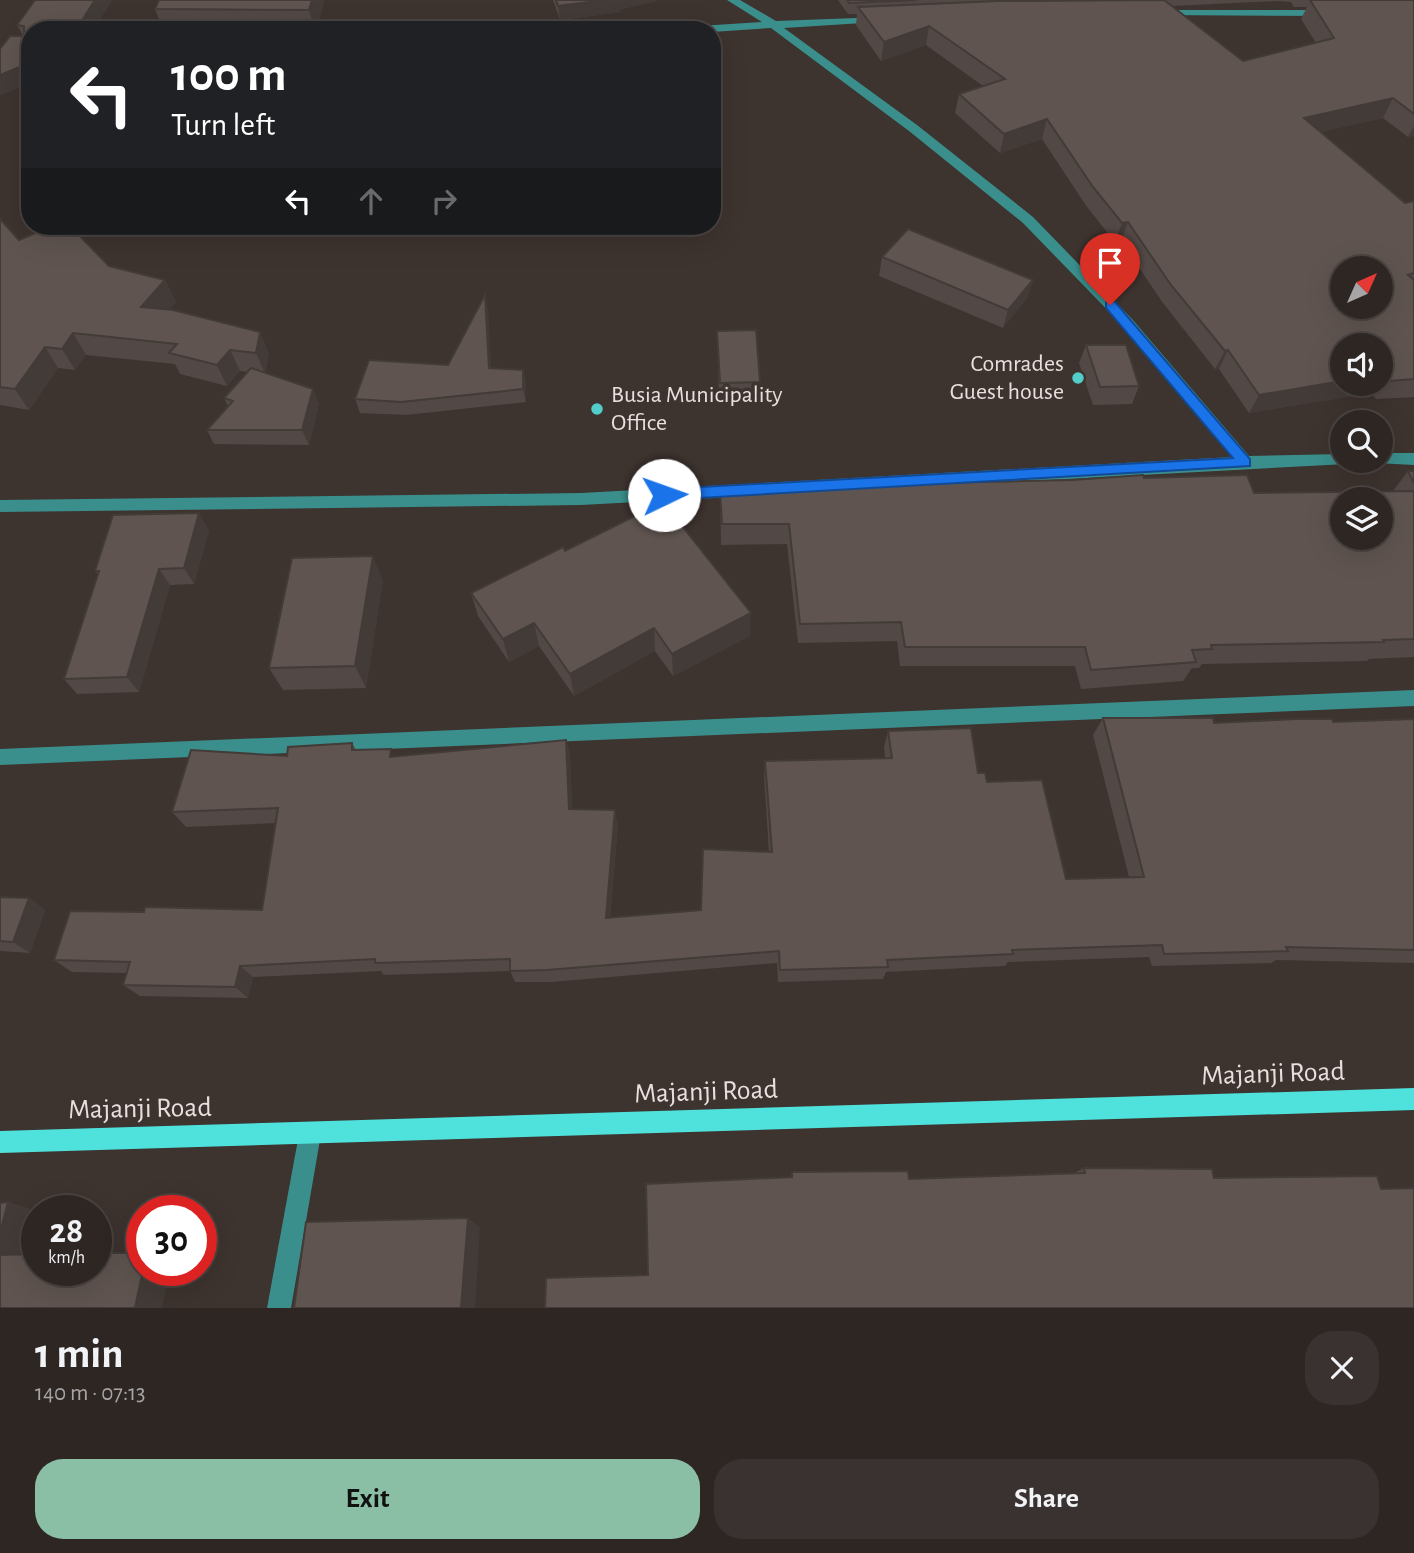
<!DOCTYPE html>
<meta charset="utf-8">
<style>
:root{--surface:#2e2623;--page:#3a3230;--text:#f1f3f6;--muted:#a7a5a6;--line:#494341;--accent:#8abfa5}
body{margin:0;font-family:"Alegreya Sans",sans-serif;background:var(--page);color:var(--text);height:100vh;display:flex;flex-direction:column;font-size:26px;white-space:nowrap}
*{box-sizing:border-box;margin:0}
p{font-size:23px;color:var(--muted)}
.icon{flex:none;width:38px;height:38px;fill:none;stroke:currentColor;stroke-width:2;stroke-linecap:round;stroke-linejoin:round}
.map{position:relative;height:1308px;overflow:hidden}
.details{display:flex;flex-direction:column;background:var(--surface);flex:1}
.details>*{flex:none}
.top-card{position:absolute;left:21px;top:21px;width:700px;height:214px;border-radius:28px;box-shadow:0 7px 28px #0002,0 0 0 2px var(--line);background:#202124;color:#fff;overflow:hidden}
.needle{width:46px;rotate:45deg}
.controls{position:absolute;left:1330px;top:256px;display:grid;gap:14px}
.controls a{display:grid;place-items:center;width:63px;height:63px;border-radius:50%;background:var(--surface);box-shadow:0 7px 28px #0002,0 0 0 2px var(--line);font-size:35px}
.speed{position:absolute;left:21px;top:1195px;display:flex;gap:14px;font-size:35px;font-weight:700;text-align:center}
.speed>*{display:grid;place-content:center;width:91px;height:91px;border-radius:50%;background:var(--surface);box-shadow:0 7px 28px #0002,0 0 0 2px var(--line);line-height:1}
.speed small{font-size:18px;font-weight:400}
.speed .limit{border:10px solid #d22;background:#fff;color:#111}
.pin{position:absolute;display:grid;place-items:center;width:60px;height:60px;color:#fff;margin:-72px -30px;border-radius:50% 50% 50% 0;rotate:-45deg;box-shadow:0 0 7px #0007}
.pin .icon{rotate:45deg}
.me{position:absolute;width:77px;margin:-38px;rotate:87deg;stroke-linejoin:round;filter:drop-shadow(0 0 5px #0008)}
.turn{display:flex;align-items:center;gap:24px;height:147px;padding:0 35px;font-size:32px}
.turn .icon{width:91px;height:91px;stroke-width:2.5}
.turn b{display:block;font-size:49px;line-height:60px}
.lanes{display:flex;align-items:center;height:66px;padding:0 35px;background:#0003;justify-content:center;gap:35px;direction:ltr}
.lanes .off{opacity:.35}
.round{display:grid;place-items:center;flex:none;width:74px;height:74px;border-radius:28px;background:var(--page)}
.head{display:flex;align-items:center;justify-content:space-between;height:119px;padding:0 35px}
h1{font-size:42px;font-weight:700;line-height:52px}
.primary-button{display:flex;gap:14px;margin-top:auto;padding:14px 35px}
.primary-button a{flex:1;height:80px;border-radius:28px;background:var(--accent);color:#111;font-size:28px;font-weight:700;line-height:80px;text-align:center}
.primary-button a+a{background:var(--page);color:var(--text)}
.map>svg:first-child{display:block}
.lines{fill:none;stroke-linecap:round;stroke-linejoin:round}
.minor{fill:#3a8f8c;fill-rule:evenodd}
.major{fill:#4fe2dd;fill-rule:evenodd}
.wall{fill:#524845;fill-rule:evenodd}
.shaded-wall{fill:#423b38}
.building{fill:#5f5450;stroke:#423b38;stroke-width:2;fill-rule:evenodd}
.route{fill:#1a73e8;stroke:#114b97;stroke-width:2}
.poi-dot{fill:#53cdc9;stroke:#3d332f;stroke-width:2.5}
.labels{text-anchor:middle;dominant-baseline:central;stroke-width:7;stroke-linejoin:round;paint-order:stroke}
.poi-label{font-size:24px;fill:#e7e0de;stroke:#3d332f;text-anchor:end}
.near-street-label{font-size:28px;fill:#e7e0de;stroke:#3d332f}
</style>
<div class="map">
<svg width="1414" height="1308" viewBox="0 0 1414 1308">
<rect width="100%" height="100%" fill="#3d332f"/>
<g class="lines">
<g class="minor">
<polygon points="727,0 740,0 776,21 883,17 883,21 879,22 784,28 917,125 1033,217 1132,319 1249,456 1342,454 1342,460 1350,460 1347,464 581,505 0,512 0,500 581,493 1232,457 1122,325 1023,223 909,131 771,28 712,32 678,30 683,27 762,22"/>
<polygon points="1159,10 1327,10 1333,13 1327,16 1155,15 1155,11"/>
<polygon points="1381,453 1414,453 1414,465 1376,463 1374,460 1381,460"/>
<polygon points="1414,690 1414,706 0,765 0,749"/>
<polygon points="310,1123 318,1126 321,1134 291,1308 267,1308 299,1134 302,1126"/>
</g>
<polygon class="major" points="1414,1088 1414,1110 0,1153 0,1131"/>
</g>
<g class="wall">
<polygon points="35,0 112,0 93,30 30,83 0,95 0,49 23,36 17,25"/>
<polygon points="159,0 324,0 317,30 163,30 155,9"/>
<polygon points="553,0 657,0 657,1 621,9 621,12 560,20"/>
<path d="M838 0H1414V135L1408 137 1383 118 1320 132 1405 203 1414 201V397L1376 399 1371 393 1249 413 1219 369H1215L1163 303 1121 241 1115 242 1087 207 1042 139 1000 153 955 113 959 94 983 86 926 45 881 61 856 25 857 14H848ZM1278 1 1291 2 1294 7H1307L1301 19 1316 43 1243 61 1172 6ZM1381 345V383H1342Z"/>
<polygon points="0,219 19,240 109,266 165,280 176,302 169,309 269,353 265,373 319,403 309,445 214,444 207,430 228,406 224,398 248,372 240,371 227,386 180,374 175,364 86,355 75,370 58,368 29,410 0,405"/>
<polygon points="882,257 1033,280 1027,298 1003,328 879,276"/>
<polygon points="488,309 491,368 523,370 526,384 526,402 406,415 360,413 355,399 448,365"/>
<polygon points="717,331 760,382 759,400 719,401"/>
<polygon points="1086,345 1139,386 1132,404 1093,405 1079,363"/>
<polygon points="1408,471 1414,471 1414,657 1369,659 1367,661 1202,664 1199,668 1192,668 1183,681 1081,689 1075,666 900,666 897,641 798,643 787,544 721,545 720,491 792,490 792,486 1144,478 1254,493 1393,491"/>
<polygon points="209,530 194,584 170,585 139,692 77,694 64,679 98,574 95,571"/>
<polygon points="565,551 750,636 673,676 655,651 574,696 539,646 509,662 478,616 471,593"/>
<polygon points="383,580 366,688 283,690 269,668"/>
<polygon points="1103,718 1214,723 1333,722 1414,719 1414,963 1276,960 1271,963 1152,966 1149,957 1008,962 1005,966 886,972 883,979 778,982 777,963 551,982 515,982 510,971 384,975 381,971 253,977 248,998 140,996 123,985 127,973 72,972 54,960 144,912 262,910 276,823 186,827 172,812 287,756 352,743 356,750 395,757 566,740 570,756 572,809 618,825 610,918 701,910 769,852 764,777 765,761 885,758 884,747 888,731 978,773 1066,879 1129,877 1093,735"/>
<polygon points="0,897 29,898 45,910 30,953 0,951"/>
<polygon points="1084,1168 1212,1169 648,1275 790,1177 792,1172 909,1179 1074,1173"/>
</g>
<g class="shaded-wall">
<polygon points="95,0 112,0 93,30 76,30"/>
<polygon points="312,0 324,0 317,30 315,30 309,10"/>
<polygon points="605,0 657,0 657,1 621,9 621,12 560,20 558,6"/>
<polygon points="929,26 926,45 881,61 884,42"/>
<polygon points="29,63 30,83 0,95 0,75"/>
<polygon points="1393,98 1383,118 1295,138 1304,118"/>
<polygon points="1047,119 1042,139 1000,153 1004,134"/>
<polygon points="1414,126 1414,135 1408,137"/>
<polygon points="1128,222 1121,241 1115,242 1122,223"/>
<polygon points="165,280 176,302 152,328 141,307"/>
<polygon points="1033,280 1027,298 1003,328 1008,310"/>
<polygon points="485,295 488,309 492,382 489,368"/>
<polygon points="260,332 269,353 265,374 256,353"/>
<polygon points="73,333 86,355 75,370 62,349"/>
<polygon points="45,347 58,368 29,410 15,389"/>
<polygon points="230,350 240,371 227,386 217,365"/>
<polygon points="1228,350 1219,369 1215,369 1225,351"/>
<polygon points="523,370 526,384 526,402 523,389"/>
<polygon points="1342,381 1342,383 1378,383 1371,393 1249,413 1259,395"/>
<polygon points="313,389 319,403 309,445 302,430"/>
<polygon points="199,513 209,530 194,584 184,568"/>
<polygon points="373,556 383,580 366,688 355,666"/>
<polygon points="159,569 170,585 139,692 127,677"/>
<polygon points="751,613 750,636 673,676 672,654"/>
<polygon points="534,623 539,646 509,662 503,639"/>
<polygon points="654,628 655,651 574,696 570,674"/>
<polygon points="566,740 570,756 573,824 569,809"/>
<polygon points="615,810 618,825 609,931 606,918"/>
<polygon points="29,898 45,910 30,953 13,942"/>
<polygon points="240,966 253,977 248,998 235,987"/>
<polygon points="8,1202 39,1211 37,1211 37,1220 27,1261 0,1256 0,1233"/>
<polygon points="468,1218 480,1227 475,1308 461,1308"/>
<polygon points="143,1270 170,1270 162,1308 135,1308"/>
</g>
<g class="building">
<polygon points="35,0 95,0 76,30 30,30 30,88 29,63 0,75 0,49 10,36 24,36 24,26 17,25"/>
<polygon points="159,0 312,0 309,10 155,9"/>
<polygon points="556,0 605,0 558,6"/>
<polygon points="847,0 917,0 849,3"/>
<path d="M1164 0 1243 61 1334 38 1310 0H1414V114L1393 98 1304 118 1405 203 1414 201V273L1408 275 1414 280V379L1389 381 1384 374 1381 375V345H1342V381L1259 395 1228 350 1225 351 1171 285 1128 222 1122 223 1093 187 1047 119 1004 134 959 94 1005 79 929 26 884 42 858 7 998 1ZM1342 268H1381V306H1342Z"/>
<polygon points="0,219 19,240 52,226 70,226 109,266 165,280 141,307 173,310 260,332 256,353 230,350 217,365 169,353 177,344 73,333 62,349 45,347 15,389 0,387"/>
<polygon points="908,229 1033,280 1008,310 882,257"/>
<polygon points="485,295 489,368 523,370 523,389 401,402 355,399 369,360 448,365"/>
<polygon points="756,330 760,382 720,383 717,331"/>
<polygon points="1086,345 1126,345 1139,386 1100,387"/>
<polygon points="251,368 313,389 302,430 207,430 233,401 224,398"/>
<polygon points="1408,471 1414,471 1414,483"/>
<path d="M1143 475 1144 478 1247 475 1254 493 1414 491V639L1383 640 1384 642 1211 645 1212 649 1192 650 1196 662 1091 670 1085 647H905L901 622 800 624 789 524H722L720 491 792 490V486L1072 480ZM1342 499H1381V537H1342Z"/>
<polygon points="655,506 674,530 682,526 751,613 672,654 654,628 570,674 534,623 503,639 471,593 563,547 565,551"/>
<polygon points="199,513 184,568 159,569 127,677 64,679 99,571 95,571 113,515"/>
<polygon points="373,556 355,666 269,668 292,558"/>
<polygon points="1103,718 1213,718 1214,723 1297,719 1332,719 1333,722 1414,719 1414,950 1286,947 1288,951 1164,954 1162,945 1012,950 1013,954 887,960 888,967 780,970 779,951 547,970 510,971 510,959 375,963 375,959 240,966 235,987 123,985 130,962 54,960 70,911 144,912 145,907 262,910 278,808 172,812 191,750 287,756 288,747 352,743 352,750 391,749 390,757 566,740 569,809 615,810 606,918 701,910 703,849 772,852 765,761 892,758 888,731 971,728 978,773 985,773 987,782 1042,780 1066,879 1144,877"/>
<polygon points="0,897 29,898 13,942 0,941"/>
<polygon points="1084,1168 1212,1169 1214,1178 1377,1176 1381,1189 1414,1188 1414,1308 545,1308 546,1278 648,1275 646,1184 792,1177 792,1172 908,1171 909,1179 1085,1173"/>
<polygon points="8,1202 0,1233 0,1203"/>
<polygon points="468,1218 461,1308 294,1308 306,1222"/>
<polygon points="96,1253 142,1253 142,1270 143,1270 135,1308 0,1308 0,1255 37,1254 37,1270 96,1270"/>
</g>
<polygon class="route" points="1110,301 1115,302 1250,459 1250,466 664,500 657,495 664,489 1233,458 1106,308 1106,302"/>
<g class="poi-dot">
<circle cx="1078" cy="378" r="7"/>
<circle cx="597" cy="409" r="7"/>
</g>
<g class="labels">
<g class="poi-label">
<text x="1064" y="364">Comrades<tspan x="1064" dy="28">Guest house</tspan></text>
<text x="611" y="395" text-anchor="start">Busia Municipality<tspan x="611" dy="28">Office</tspan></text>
</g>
<g class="near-street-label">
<text transform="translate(1273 1074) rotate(-2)">Majanji Road</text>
<text transform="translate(706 1092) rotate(-2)">Majanji Road</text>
<text transform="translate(140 1109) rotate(-1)">Majanji Road</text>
</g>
</g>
</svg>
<div class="controls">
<a><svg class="needle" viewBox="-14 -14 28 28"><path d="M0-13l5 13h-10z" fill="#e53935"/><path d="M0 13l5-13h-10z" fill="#a7a5a6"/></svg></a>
<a><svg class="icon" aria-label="sound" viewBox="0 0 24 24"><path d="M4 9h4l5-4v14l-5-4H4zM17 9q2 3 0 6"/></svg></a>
<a><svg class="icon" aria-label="search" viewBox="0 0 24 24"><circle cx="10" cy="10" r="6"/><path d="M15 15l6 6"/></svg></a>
<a><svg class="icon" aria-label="layers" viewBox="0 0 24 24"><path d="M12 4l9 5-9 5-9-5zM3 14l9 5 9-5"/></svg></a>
</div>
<div class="speed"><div>28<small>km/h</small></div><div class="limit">30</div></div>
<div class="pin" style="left:1110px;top:305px;background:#d93025"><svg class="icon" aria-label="arrive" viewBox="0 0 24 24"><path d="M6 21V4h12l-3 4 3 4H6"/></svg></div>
<svg class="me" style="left:664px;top:495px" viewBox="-20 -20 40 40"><circle r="19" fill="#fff"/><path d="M0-13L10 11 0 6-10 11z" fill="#1a73e8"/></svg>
<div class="top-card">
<div class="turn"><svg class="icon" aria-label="left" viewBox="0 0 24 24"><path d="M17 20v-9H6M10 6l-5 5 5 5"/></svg><div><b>100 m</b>Turn left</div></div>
<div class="lanes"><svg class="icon" aria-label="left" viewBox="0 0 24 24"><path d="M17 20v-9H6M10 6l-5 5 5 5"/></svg><svg class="icon off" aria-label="ahead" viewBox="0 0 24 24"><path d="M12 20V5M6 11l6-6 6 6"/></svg><svg class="icon off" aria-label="right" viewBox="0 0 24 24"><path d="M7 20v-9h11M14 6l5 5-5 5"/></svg></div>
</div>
</div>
<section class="details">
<div class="head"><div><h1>1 min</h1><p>140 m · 07:13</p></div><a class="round"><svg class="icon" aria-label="close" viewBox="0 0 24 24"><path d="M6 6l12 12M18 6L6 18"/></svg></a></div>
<div class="primary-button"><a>Exit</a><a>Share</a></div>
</section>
